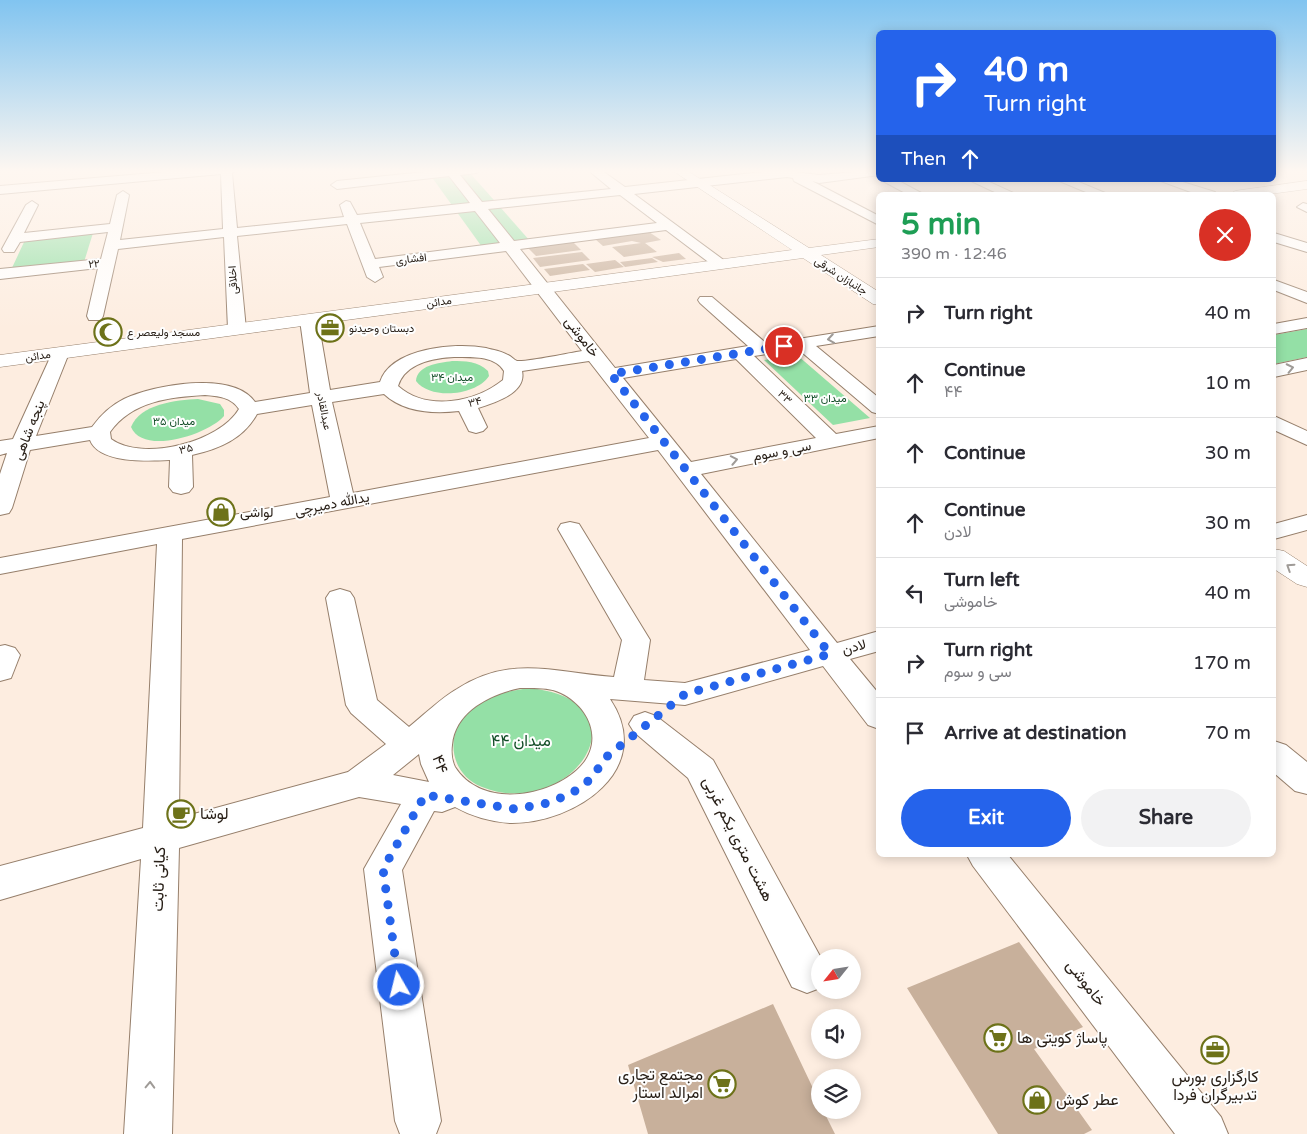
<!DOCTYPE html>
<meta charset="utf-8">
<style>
:root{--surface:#fff;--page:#f2f2f3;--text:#2b2b33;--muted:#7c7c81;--line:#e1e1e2;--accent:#2563eb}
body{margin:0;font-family:"Varela Round",Vazirmatn,sans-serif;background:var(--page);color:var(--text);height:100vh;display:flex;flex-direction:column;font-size:19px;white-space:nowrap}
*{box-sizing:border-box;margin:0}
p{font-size:16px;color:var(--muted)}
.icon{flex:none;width:28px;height:28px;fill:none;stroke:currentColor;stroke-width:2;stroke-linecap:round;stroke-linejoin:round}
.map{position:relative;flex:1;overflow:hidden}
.drawer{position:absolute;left:876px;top:192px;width:400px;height:665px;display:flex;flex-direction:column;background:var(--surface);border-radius:8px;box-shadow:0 2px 12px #0003}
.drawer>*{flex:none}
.banner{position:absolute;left:876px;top:30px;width:400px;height:152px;border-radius:8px;box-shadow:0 2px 12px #0003;background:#2563eb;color:#fff;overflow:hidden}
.needle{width:32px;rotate:240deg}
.controls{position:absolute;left:811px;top:949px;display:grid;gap:10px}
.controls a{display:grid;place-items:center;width:50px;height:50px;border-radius:50%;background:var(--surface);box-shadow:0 2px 12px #0003;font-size:25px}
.pin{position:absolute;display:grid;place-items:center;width:42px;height:42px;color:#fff;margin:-21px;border:2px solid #fff;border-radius:50%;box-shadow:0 1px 5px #0007}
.me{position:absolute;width:55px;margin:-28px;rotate:352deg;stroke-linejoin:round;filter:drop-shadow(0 0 4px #0008)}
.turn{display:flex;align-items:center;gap:18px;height:105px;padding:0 25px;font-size:22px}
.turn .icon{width:65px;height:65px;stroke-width:2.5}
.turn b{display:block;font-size:35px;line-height:42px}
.then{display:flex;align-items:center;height:48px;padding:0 25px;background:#0003;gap:10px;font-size:19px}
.round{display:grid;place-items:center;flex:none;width:52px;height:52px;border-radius:26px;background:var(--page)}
.head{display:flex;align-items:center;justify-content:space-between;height:85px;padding:0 25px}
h1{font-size:30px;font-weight:800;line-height:38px;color:#1e9e55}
.primary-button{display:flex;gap:10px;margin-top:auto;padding:10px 25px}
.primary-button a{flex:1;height:58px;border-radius:30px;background:var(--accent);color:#fff;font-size:20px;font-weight:800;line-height:58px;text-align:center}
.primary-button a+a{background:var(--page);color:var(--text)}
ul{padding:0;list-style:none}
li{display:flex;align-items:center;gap:15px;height:70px;padding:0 25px;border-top:1px solid var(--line)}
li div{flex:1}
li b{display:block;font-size:19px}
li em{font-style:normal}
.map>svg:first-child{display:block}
.green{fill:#94e0a6}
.building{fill:#c8b09b}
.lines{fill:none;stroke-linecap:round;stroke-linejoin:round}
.minor-casing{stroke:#967f6b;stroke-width:2}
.major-casing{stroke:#967f6b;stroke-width:1}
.minor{fill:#fff;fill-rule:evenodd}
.major{fill:#fff;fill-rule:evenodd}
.oneway{stroke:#9f9b97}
.route{stroke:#2563eb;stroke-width:9;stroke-dasharray:0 16.2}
.labels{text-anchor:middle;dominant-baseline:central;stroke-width:4;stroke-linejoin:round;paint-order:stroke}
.far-street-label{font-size:11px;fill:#292018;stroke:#fefefe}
.far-poi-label{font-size:11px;fill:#292018;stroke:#fefefe;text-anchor:start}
.far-park-label{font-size:11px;fill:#114c26;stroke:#fefefe}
.street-label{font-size:14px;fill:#292018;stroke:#fefefe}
.poi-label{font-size:14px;fill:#292018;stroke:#fefefe;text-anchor:start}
.near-park-label{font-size:16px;fill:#114c26;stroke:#fefefe}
.near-street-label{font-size:16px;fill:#292018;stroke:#fefefe}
.near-poi-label{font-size:16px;fill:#292018;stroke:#fefefe;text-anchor:start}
</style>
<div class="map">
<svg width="1307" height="1134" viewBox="0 0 1307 1134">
<rect width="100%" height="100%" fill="#fdede0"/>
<g class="green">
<polygon points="470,173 530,241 482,247 431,176"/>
<polygon points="93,233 84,262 11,270 25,240"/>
<polygon points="1307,329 1307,357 1274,364 1274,335"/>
<polygon points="797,355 870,418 833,425 764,360"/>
<path d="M452 361C465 361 478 361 488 371L489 376C476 396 430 400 416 381 417 365 439 363 452 361Z"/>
<path d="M198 399 220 404 224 410V416C209 434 143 456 131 427 140 404 176 400 198 399Z"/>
<path d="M529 688C653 701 571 823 482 787 449 774 444 733 470 710 487 695 508 691 529 688Z"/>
</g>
<g class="building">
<polygon points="649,232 661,240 645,243 657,252 624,257 612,247 641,243 632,241 603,246 595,239"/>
<polygon points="573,242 581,250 536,256 528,248"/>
<polygon points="582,252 590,260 540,267 533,258"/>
<polygon points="679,253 686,259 663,262 652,257"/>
<polygon points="652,258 658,262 625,267 620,262"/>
<polygon points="615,260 624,267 595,272 586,264"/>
<polygon points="583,264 590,270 550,276 544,269"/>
<polygon points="1019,942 1083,1027 1034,1049 1092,1130 1084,1134 998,1134 907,988"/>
<polygon points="773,1004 820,1103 820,1110 823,1110 835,1134 648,1134 628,1065"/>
</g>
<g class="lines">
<g class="minor-casing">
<g id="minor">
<path d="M189 170H236L232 173 237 228 344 217 340 205 346 201 350 202 357 215 470 203 449 176 337 189 331 185 337 181 443 170H482L476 173 460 175 482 202 611 189 588 170H601L625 187 779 170 819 175 879 170V175L819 183 812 181 879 216 877 224 794 181 793 178 787 177 634 194 725 261 727 264 725 267H715L666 230 520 249 615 368 748 346 700 303 698 300 700 297H712L767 344 879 326V336L816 346 879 398V414L872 412 798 349 754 356 836 434 879 426V438L701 474 837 643 879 631V651L850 659 879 694V729L868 725 823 666 685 705 610 699C657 769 575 824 510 823 491 822 471 816 455 807L442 812 434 811 402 870 441 1121 436 1134H400L395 1121 364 869 401 804 359 797 179 848 172 1134H124L141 859 0 900V866L143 828 157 544 0 574V558L330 497 312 405 257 414C243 439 219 449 192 455L193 487 189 492 181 494 173 492 169 487 170 460C149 461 99 464 90 440L30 450 12 508 9 513 0 515V474L7 453 0 455V441L13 439 54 349H66L69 353 36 436 92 427C101 415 110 406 124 399 153 385 233 370 255 402L310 393 300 320 303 316H315L318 320 330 390 380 382C391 348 455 342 486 348 493 350 501 351 508 355 511 356 514 360 517 361 528 362 569 353 582 351L506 251 379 267 383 277 375 282 367 277 347 224 237 236 246 329 243 333H231L228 329 224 237 118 249 103 316 101 320H89L87 316 98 268 0 279V269L101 259 108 232 20 242 14 252H4L2 249 26 205 32 201 38 205 24 233 110 224 117 195 123 191 129 195 120 240 223 229 221 174 0 194V186ZM620 195 657 223 514 241 488 209ZM475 211 500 243 375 259 360 223ZM454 357C470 357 495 355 504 371L503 380C476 402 427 412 398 386 405 363 434 358 454 357ZM736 359 816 438 691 462 623 378ZM589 361 649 438 353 493 332 402 384 394C403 412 433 414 459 411L469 431 476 433 483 431 487 427 478 408C494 403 527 393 522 371ZM205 395C218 396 231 397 239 409 220 442 143 462 111 439L110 432C132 401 170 397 205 395ZM658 450 810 650 685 683 644 680 650 640 579 524 570 522 561 524 558 529 622 640 614 677C555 673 512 654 457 689 441 698 424 715 409 727L377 700 354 598 350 592 340 589 330 592 326 598 346 705 351 713 386 744 348 772 179 818 182 539ZM520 688C533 688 549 687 561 693 592 708 605 745 577 770 546 798 481 808 455 767 452 761 451 752 452 745 455 711 491 694 520 688ZM419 754 421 764 429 782 393 775Z"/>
<polygon points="881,180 897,180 925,195 909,195"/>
<polygon points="969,180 985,180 1018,195 1001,195"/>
<polygon points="1057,180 1074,180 1110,195 1093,195"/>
<polygon points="1158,180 1176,180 1215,192 1217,195 1199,195"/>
<polygon points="1303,203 1307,204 1307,212 1297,207"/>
<polygon points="1274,233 1307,243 1307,252 1274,242"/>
<polygon points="1274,280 1307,292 1307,303 1274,290"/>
<polygon points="1307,318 1307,328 1274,334 1274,324"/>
<polygon points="1307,358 1307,370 1274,377 1274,365"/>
<polygon points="1274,416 1307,431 1307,445 1274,430"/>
<polygon points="1307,515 1307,530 1274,539 1274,524"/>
<polygon points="5,645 15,648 20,655 11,678 0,681 0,646"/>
<polygon points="645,712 656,716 713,760 821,958 820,988 807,993 792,987 688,778 634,732 629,724 634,716"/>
<polygon points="1274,741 1286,745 1307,762 1307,794 1295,791 1274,773"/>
<polygon points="967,855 1008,855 1221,1117 1228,1134 1175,1134 973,866"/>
</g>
</g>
<g class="major-casing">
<g id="major">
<polygon points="672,170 686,170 809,248 879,239 879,247 821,255 879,292 879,305 873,304 803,258 0,367 0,355 792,250"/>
<polygon points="1307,181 1307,189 1263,195 1229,195 1235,191"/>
<polygon points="1274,549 1284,551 1307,566 1307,587 1297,584 1274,569"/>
</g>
</g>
<use href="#minor" class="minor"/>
<use href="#major" class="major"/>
</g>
<defs><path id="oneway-chevron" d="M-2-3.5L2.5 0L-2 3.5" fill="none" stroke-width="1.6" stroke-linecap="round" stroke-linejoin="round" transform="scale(1.25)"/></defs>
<g class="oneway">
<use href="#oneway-chevron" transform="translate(831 339) rotate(171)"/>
<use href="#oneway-chevron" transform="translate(1290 368) rotate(-12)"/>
<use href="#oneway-chevron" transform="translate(734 460) rotate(-11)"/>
<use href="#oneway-chevron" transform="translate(1290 567) rotate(-147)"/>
<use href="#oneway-chevron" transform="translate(150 1085) rotate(-88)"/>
</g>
<linearGradient id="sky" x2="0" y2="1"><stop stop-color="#81c4f0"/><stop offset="0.52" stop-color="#fef7f1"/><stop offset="1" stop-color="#fef7f1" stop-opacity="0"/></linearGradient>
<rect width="1307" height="329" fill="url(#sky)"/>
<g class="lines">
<polyline class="route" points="399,985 383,869 425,795 515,809 544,804 571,794 592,778 605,758 685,694 830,654 611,374 784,346"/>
</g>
<defs>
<g id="office-ring" transform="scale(1.4375)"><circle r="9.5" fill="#fefefe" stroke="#6d7219" stroke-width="1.5"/><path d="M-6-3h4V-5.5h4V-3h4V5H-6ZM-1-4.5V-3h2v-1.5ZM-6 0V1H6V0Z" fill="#6d7219"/></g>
<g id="mosque-ring" transform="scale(1.4375)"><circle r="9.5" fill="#fefefe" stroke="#6d7219" stroke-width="1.5"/><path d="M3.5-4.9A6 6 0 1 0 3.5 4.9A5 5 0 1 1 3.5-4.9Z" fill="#6d7219"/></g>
<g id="shop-ring" transform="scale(1.4375)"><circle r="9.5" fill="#fefefe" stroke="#6d7219" stroke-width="1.5"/><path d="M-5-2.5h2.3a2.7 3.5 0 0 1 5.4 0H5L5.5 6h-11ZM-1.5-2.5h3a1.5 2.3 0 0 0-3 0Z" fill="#6d7219"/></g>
<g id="cafe-ring" transform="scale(1.4375)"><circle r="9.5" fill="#fefefe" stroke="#6d7219" stroke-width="1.5"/><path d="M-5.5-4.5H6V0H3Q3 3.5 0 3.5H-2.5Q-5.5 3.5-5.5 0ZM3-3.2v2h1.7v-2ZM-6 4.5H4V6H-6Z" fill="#6d7219"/></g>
<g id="supermarket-ring" transform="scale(1.4375)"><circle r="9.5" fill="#fefefe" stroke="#6d7219" stroke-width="1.5"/><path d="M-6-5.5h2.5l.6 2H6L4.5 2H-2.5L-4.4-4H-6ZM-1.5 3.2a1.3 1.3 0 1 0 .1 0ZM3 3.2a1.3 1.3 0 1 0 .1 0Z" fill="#6d7219"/></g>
</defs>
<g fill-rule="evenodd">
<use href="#office-ring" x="330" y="328"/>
<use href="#mosque-ring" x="108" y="332"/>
<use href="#shop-ring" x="221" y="512"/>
<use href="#cafe-ring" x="181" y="814"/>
<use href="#supermarket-ring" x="998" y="1038"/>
<use href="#office-ring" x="1215" y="1050"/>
<use href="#supermarket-ring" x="722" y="1084"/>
<use href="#shop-ring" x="1037" y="1100"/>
</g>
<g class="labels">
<g class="far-street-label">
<text transform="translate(411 259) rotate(-7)">افشاری</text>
<text transform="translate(94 264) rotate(-6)">۲۲</text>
<text transform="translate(841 276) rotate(33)">جانبازان شرقی</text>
<text transform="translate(233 280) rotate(-94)">اخلاقی</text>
<text transform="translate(439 302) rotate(-8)">مدائن</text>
<text transform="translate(38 356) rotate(-8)">مدائن</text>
<text transform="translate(785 397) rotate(44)">۳۳</text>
<text transform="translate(475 402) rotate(-14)">۳۴</text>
<text transform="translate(324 411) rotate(79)">عبدالقادر</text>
<text transform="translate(186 449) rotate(-13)">۳۵</text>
</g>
<g class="far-poi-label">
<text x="349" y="328">دبستان وحیدنو</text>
<text x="127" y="332">مسجد ولیعصر ع</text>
</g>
<g class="far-park-label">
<text x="452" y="377">میدان ۳۴</text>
<text x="825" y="398">میدان ۳۳</text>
<text x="174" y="421">میدان ۳۵</text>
</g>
<g class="street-label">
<text transform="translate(582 337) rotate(52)">خاموشی</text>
<text transform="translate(29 430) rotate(-68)">پنجه شاهی</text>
<text transform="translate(782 451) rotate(-11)">سی و سوم</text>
<text transform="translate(332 504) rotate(-11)">یدالله دمیرچی</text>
<text transform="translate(854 647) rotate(-15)">لادن</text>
</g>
<g class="poi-label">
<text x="240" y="512">لواشی</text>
</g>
<g class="near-park-label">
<text x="521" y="741">میدان ۴۴</text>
</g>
<g class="near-street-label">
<text transform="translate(440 764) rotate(71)">۴۴</text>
<text transform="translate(738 839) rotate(63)">هشت متری یکم غربی</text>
<text transform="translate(159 879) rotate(-88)">کیانی ثابت</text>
<text transform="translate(1086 983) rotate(52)">خاموشی</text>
</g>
<g class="near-poi-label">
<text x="200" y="814">لوشا</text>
<text x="1017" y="1038">پاساژ کویتی ها</text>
<text x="703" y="1075" text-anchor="end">مجتمع تجاری<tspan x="703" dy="18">امرالد استار</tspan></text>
<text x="1215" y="1077" text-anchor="middle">کارگزاری بورس<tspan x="1215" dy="18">تدبیرگران فردا</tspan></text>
<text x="1056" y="1100">عطر کوش</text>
</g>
</g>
</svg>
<div class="controls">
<a><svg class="needle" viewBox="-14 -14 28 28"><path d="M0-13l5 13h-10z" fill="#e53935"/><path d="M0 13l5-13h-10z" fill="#7c7c81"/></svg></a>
<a><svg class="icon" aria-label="sound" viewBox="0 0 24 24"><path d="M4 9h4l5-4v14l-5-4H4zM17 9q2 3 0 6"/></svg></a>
<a><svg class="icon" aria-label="layers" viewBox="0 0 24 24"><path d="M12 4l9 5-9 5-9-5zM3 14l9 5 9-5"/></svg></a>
</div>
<div class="pin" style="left:784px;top:346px;background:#d93025"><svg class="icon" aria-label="arrive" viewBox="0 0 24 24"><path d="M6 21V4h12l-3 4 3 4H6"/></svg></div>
<svg class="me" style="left:399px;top:985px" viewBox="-20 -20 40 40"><circle r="17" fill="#2563eb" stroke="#fff" stroke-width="3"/><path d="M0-11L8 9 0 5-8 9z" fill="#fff"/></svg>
<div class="banner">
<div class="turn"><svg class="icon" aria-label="right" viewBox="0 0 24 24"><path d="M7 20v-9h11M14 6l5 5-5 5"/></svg><div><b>40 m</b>Turn right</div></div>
<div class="then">Then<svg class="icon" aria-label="ahead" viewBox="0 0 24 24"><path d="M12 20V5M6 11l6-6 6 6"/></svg></div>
</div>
<section class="drawer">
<div class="head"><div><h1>5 min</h1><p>390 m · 12:46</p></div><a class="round" style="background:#d93025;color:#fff"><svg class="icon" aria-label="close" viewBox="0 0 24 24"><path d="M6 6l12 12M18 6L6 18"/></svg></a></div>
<ul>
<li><svg class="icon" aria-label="right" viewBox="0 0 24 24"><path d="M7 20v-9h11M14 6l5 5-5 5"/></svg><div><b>Turn right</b></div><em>40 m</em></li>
<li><svg class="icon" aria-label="ahead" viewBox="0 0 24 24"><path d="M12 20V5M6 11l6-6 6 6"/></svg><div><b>Continue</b><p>۴۴</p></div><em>10 m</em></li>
<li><svg class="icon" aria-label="ahead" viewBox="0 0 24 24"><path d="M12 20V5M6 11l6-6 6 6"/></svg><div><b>Continue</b></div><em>30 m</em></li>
<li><svg class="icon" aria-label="ahead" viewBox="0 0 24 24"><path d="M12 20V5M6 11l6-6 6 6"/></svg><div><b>Continue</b><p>لادن</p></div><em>30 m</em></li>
<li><svg class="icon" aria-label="left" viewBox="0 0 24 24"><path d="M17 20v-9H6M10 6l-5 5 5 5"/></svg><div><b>Turn left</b><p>خاموشی</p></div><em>40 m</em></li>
<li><svg class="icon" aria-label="right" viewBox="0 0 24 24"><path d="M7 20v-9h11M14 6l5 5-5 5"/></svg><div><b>Turn right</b><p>سی و سوم</p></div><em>170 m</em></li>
<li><svg class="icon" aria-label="arrive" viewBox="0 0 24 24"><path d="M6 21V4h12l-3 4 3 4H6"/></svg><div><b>Arrive at destination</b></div><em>70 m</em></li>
</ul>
<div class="primary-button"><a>Exit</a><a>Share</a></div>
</section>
</div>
